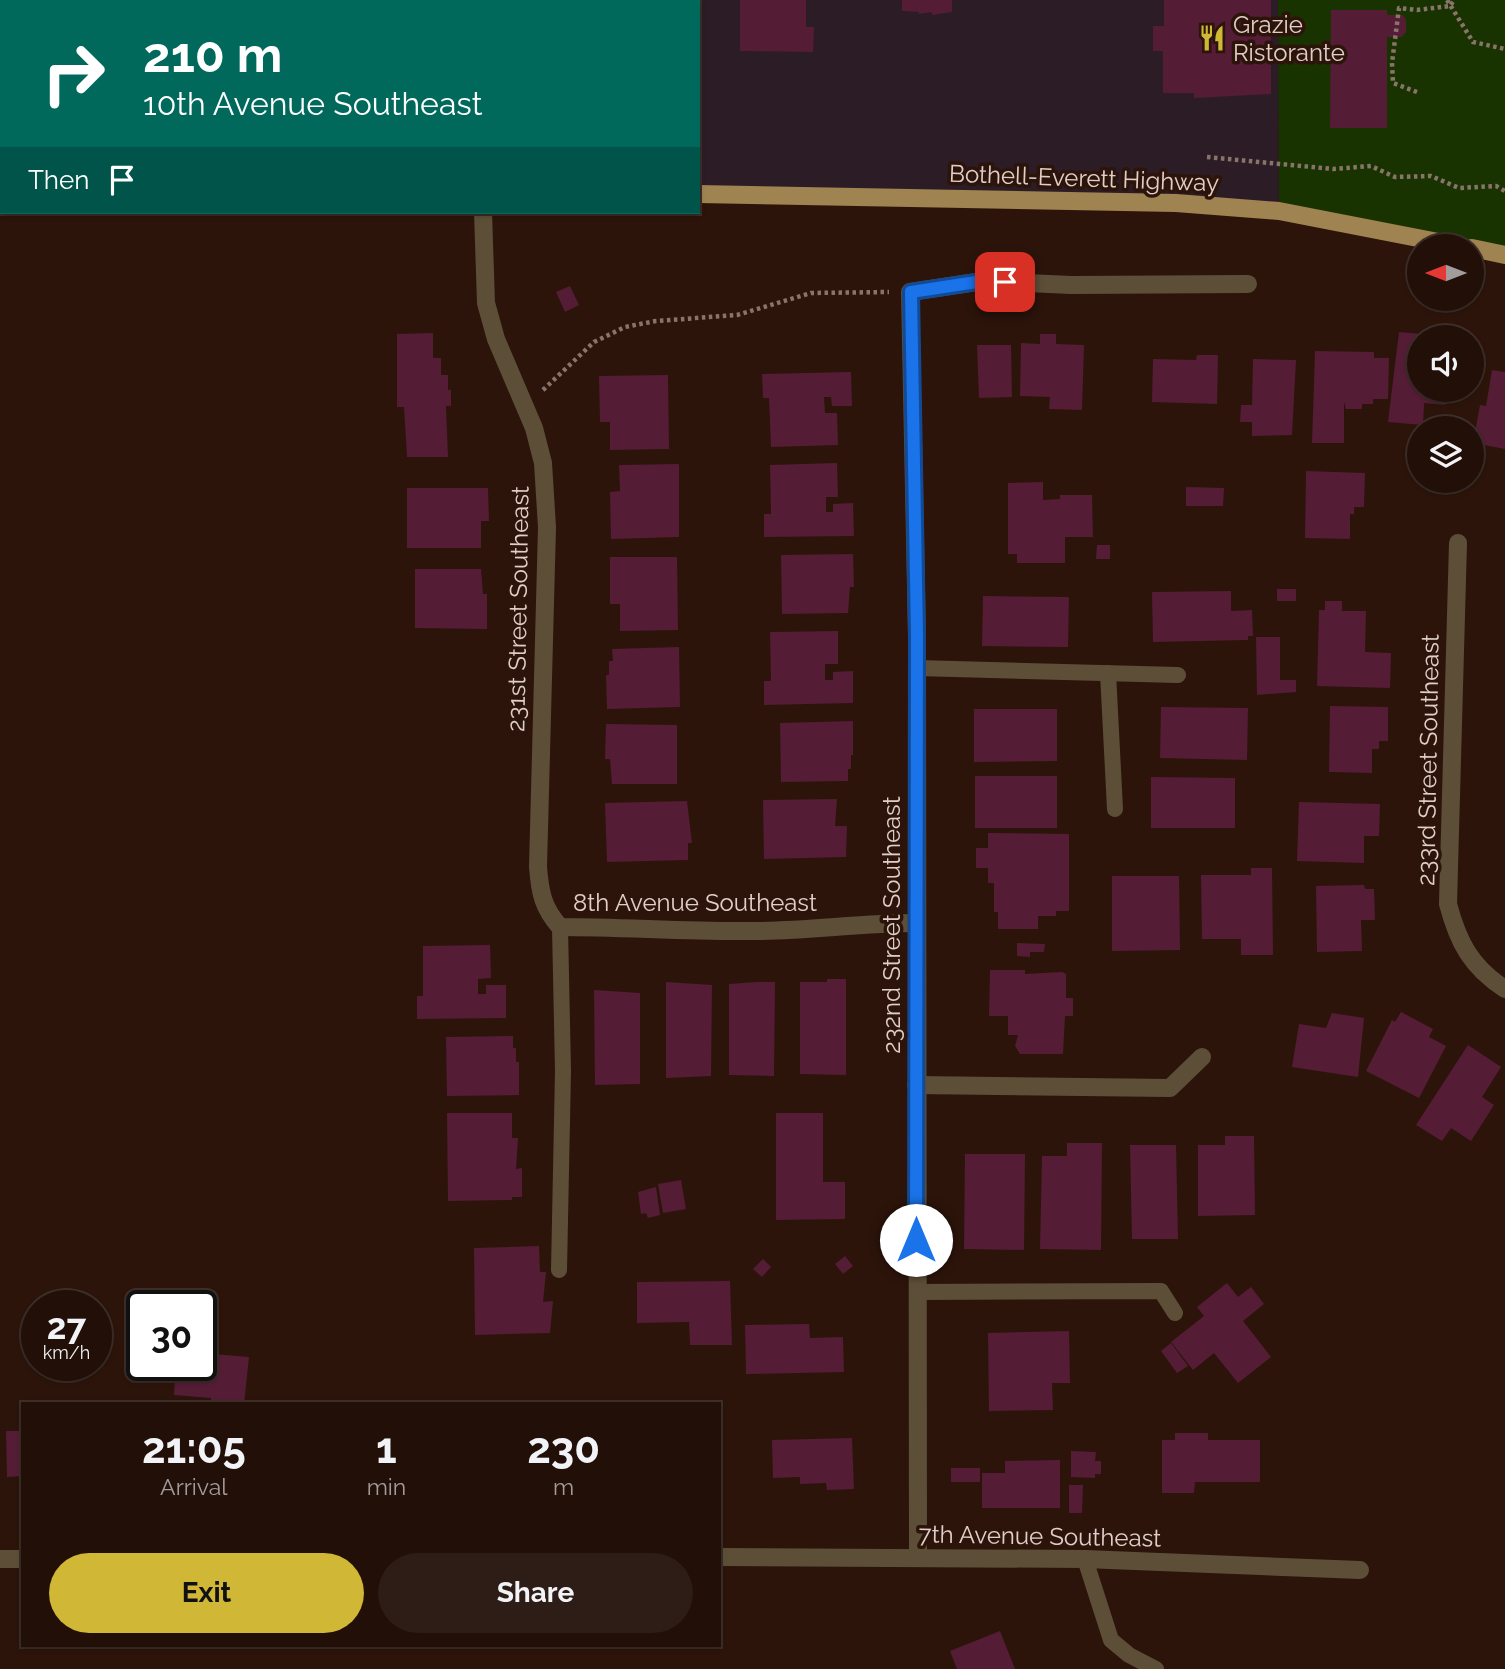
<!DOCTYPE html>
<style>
:root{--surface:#210f08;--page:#2d1d16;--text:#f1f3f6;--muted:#a29c9c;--line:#3e2f29;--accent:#d0b736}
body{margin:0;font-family:Raleway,sans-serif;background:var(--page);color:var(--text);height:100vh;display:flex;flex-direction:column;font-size:26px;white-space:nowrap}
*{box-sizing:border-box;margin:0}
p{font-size:23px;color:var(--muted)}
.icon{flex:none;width:38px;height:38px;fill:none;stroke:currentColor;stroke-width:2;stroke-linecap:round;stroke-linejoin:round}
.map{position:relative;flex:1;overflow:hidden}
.side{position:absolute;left:21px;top:1402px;width:700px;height:245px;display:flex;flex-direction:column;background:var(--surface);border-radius:0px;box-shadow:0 2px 5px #0004,0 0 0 2px var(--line)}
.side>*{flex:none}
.hud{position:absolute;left:0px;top:0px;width:700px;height:214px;box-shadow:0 2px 5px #0004,0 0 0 2px var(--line);background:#00695c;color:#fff;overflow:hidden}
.needle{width:46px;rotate:270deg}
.tools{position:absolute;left:1407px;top:234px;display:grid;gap:14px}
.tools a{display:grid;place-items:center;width:77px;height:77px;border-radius:50%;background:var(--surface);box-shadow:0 2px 5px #0004,0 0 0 2px var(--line);font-size:35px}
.speed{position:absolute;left:21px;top:1290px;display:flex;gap:14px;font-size:35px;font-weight:700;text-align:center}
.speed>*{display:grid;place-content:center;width:91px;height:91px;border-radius:50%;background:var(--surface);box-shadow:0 2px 5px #0004,0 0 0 2px var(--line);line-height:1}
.speed small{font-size:18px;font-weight:400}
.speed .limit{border:4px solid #111;border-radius:10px;background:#fff;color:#111}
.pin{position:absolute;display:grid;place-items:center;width:60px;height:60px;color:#fff;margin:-30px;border-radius:14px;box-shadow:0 4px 10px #0006}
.me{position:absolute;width:77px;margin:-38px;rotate:0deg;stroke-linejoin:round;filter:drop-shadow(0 0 5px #0008)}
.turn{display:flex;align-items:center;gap:24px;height:147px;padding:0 28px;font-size:32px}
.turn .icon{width:91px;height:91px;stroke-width:2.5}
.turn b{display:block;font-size:49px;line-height:60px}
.then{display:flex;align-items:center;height:66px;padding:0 28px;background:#0003;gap:14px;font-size:26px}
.eta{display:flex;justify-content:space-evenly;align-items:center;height:119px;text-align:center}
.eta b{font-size:42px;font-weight:700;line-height:49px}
.action{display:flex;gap:14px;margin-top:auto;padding:14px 28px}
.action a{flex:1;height:80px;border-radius:42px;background:var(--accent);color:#111;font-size:28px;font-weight:700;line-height:80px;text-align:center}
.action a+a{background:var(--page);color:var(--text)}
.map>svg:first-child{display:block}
.commercial{fill:#2c1c26}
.green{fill:#193300}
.building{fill:#551c36}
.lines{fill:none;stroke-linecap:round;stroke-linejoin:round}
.path{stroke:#89746c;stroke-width:4.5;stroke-dasharray:3.5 3.5;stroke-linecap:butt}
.lane{stroke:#5d4f37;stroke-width:16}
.street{stroke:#5d4f37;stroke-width:18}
.primary{stroke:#9f8350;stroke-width:18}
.route-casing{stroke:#114b97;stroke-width:18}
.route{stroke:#1a73e8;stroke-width:12}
.labels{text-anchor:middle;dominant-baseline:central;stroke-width:7;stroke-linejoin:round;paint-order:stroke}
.poi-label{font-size:24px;fill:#e0cfc8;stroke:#2c140a;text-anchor:start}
.street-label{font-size:24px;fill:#e0cfc8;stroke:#2c140a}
</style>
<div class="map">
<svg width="1505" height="1669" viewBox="0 0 1505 1669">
<rect width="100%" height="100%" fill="#2c140a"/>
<polygon class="commercial" points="69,0 1278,0 1279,211 698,188 698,2"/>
<polygon class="green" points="1278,0 1505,0 1505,255 1279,211"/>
<g class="building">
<polygon points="740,0 806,0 806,27 814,27 813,52 740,51"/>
<polygon points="902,0 952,0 952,12 932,15 932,12 919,14 919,12 902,11"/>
<polygon points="1164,0 1271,0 1271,94 1194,98 1194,93 1163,93 1163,51 1153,51 1153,26 1164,26"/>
<polygon points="1331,10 1387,10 1387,15 1403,15 1406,20 1406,32 1402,37 1387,37 1387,128 1330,128"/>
<polygon points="570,286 579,305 565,312 556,292"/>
<polygon points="1399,332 1446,336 1419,338 1419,390 1447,390 1445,405 1424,403 1423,425 1388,422"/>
<polygon points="433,333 433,358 441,358 441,375 448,375 448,390 451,390 451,406 446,406 448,457 407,457 404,407 397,407 397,334"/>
<polygon points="1040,334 1056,334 1056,344 1084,345 1082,410 1049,409 1050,397 1020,396 1021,343 1040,344"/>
<polygon points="977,345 1011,345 1012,397 979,398"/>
<polygon points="1315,351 1374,352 1374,358 1389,358 1388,399 1373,399 1373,404 1362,404 1362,409 1346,409 1344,402 1344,443 1312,443"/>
<polygon points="1197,355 1218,355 1217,404 1152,402 1153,359 1196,360"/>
<polygon points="1253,359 1296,360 1292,435 1252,436 1252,422 1240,422 1241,405 1252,405"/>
<polygon points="1492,370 1505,372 1505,449 1473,443 1480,405 1486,406"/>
<polygon points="851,372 852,406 832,406 831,397 824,397 825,413 837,413 838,445 771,447 769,398 763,398 762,374"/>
<polygon points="668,375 669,449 610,450 610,422 600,422 599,376"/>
<polygon points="837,463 838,497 826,497 826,512 833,512 833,504 853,503 854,536 764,537 764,514 771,514 770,465"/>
<polygon points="679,464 679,537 611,539 610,492 620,491 619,465"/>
<polygon points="1306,471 1365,473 1364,507 1354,507 1354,514 1350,514 1350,539 1305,538"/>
<polygon points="1043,482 1043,500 1060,499 1060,495 1092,495 1093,537 1065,537 1065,563 1017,563 1017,554 1008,554 1008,483"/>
<polygon points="1186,487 1224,488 1223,506 1186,506"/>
<polygon points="407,488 488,488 489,521 481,521 481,548 407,548"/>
<polygon points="1097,545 1110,545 1110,559 1096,559"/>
<polygon points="853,554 854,587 850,587 848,613 782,614 781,555"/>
<polygon points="610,557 677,557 678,630 620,631 620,604 610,604"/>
<polygon points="415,569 481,569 483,594 487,594 487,629 415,628"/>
<rect x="1277" y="589" width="19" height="12"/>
<polygon points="1231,591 1231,611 1252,610 1253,636 1248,636 1248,640 1153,642 1152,592"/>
<polygon points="983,596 1069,597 1068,647 982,646"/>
<polygon points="1325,601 1342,601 1342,611 1366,611 1365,652 1391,653 1390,688 1317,686 1319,610 1325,610"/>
<polygon points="838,631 838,664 825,664 825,680 833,680 833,672 853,671 853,703 764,705 764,681 771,681 770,632"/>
<polygon points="1256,637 1280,637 1280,680 1296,680 1296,692 1257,695"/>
<polygon points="679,647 680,707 607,709 606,675 609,675 609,661 613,661 612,649"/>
<polygon points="1330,706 1388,707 1388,741 1379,741 1379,749 1372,749 1372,773 1329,772"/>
<polygon points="1161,707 1248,708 1247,760 1160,758"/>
<polygon points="974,709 1057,709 1057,761 974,762"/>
<polygon points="853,721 853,755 851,755 851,769 848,769 848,781 781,782 780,723"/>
<polygon points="606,724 677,725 677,784 612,784 610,759 605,759"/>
<rect x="975" y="776" width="82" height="52"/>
<polygon points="1151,777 1235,778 1235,828 1151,828"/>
<polygon points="837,799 835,826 847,826 846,857 764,859 763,800"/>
<polygon points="687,801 692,843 688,843 688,860 607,862 605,803"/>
<polygon points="1299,802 1380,804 1379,836 1364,836 1364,863 1297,861"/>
<polygon points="988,833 1069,834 1069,911 1056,911 1056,916 1038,916 1038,929 998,929 998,912 994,912 994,883 988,883 988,868 976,868 976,848 988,848"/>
<polygon points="1251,868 1272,868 1273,955 1241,955 1241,939 1202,939 1201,875 1251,875"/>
<polygon points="1112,876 1179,876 1180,950 1112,951"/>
<polygon points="1364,885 1365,889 1374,889 1375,920 1361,920 1362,951 1317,952 1316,886"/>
<polygon points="1017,943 1045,944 1044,952 1030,952 1030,957 1017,956"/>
<polygon points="490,945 491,978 478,979 478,994 486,994 486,985 506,985 506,1018 417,1019 417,996 423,996 423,946"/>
<polygon points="990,970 1025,970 1025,974 1062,972 1066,974 1066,998 1073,998 1073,1016 1065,1016 1063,1054 1020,1054 1015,1046 1018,1035 1008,1035 1008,1016 989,1016"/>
<polygon points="827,979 846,979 846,1075 800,1074 800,982 827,982"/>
<polygon points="666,982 712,985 711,1076 666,1078"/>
<polygon points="757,982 775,982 774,1076 729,1075 729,984"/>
<polygon points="594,990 640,993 640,1084 595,1085"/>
<polygon points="1401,1012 1433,1029 1429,1037 1446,1046 1419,1098 1366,1071 1392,1020 1395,1022"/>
<polygon points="1332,1013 1364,1018 1358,1077 1292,1067 1299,1024 1326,1028"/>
<polygon points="513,1036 513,1048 516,1048 516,1062 519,1062 519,1095 447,1096 446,1037"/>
<polygon points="1468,1045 1501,1067 1482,1097 1494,1105 1471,1141 1451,1128 1442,1141 1416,1125"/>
<polygon points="447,1113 512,1113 512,1138 518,1138 516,1169 522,1168 522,1197 512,1197 512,1200 448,1201"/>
<polygon points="776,1113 823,1113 823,1182 845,1182 845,1219 776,1220"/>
<polygon points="1225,1136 1254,1136 1255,1215 1198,1216 1198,1145 1225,1145"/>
<polygon points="1067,1143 1102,1143 1101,1250 1040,1249 1042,1156 1067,1156"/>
<polygon points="1130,1145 1176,1145 1178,1239 1132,1239"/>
<polygon points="965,1154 1025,1154 1024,1250 964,1249"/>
<polygon points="681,1180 686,1209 663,1213 658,1184"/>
<polygon points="656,1187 660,1215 648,1218 646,1213 641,1214 638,1192"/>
<polygon points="539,1246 540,1272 546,1272 543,1302 553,1301 550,1333 475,1335 474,1248"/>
<polygon points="845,1256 853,1266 843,1274 835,1264"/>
<polygon points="763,1259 771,1267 762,1277 753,1269"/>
<polygon points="730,1281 732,1345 690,1345 689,1322 637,1323 637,1282"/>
<polygon points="1227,1283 1238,1297 1251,1287 1264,1304 1243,1321 1271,1357 1238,1383 1214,1353 1193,1370 1171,1342 1204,1316 1197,1307"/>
<polygon points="809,1324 810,1338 843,1337 844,1372 746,1374 745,1325"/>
<polygon points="1069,1331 1070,1383 1052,1383 1053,1410 989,1411 988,1333"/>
<polygon points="1171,1343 1188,1366 1177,1373 1161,1351"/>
<polygon points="201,1353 249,1357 244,1404 211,1404 211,1398 174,1395 176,1365 201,1365"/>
<polygon points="6,1431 23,1431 23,1476 7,1477"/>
<polygon points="1175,1433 1208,1433 1208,1440 1260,1440 1260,1482 1195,1482 1194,1493 1162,1493 1162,1440 1175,1440"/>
<polygon points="852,1438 854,1489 827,1490 826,1483 800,1484 800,1477 773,1478 772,1440"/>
<polygon points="1071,1451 1096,1452 1095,1461 1101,1461 1101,1474 1095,1474 1095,1478 1071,1477"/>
<polygon points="1060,1460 1060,1508 982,1508 982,1473 1005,1473 1005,1461"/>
<rect x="951" y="1468" width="29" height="14"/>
<polygon points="1069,1485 1083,1485 1082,1513 1069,1513"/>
<polygon points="1000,1631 1015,1669 957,1669 950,1651"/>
</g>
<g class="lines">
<g class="path">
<polyline points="1447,0 1473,42 1505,49"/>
<polyline points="1417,92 1393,83 1392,63 1399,8 1417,10 1450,6 1454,0"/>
<polyline points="1207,157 1333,169 1371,166 1395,177 1431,176 1459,188 1496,186 1505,191"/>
<polyline points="543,390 594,342 625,327 656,321 737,315 811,293 889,292"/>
</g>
<g class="lane">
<polyline points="917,668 1178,675"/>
<polyline points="1108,673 1115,809"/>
<polyline points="559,1270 563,1071 560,927"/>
<polyline points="917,1292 1161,1291 1175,1313"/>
<polyline points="1085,1559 1111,1640 1129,1655 1156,1669"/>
</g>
<g class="street">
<path d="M483 212 486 303 496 339 534 428 543 463 547 527 538 867C540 893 543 908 560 927 625 927 689 932 754 931 808 931 861 923 915 923"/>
<path d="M1458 543 1448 904C1458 942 1471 967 1505 989"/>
<polyline points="916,1085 1170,1088 1202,1057"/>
<polyline points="719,1557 1085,1559 1360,1570"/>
<polyline points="918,1557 917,636 910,292 983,281 1071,285 1248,284"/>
<polyline points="0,1559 23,1559"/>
</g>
<g class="primary">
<polyline points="69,0 72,2"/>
<polyline points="698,194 1176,203 1279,211 1464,247"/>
<polyline points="1472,248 1505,255"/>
</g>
</g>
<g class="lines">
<g class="route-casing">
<polyline id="route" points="916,1240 917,636 911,292 983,281 1005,282"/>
</g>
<use href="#route" class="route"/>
</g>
<defs>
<g id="restaurant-bare" transform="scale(2.1)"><path d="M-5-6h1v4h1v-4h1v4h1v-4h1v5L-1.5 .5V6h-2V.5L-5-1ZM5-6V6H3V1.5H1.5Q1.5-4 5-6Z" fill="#d0b736" stroke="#2c140a" stroke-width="2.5" paint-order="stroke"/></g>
</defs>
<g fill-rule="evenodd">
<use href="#restaurant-bare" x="1212" y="38"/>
</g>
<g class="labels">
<g class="poi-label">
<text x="1233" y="24">Grazie<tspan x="1233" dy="28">Ristorante</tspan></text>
</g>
<g class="street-label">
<text transform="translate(1084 178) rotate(2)">Bothell-Everett Highway</text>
<text transform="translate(518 609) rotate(-89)">231st Street Southeast</text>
<text transform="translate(1428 760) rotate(-89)">233rd Street Southeast</text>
<text x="695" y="902">8th Avenue Southeast</text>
<text transform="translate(891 925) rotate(-90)">232nd Street Southeast</text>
<text transform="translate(1040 1536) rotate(1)">7th Avenue Southeast</text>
</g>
</g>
</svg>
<div class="tools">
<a><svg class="needle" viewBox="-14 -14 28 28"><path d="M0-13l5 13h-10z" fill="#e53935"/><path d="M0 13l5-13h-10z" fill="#a29c9c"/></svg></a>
<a><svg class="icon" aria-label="sound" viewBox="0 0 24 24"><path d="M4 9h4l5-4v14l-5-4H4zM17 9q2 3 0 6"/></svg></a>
<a><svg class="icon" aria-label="layers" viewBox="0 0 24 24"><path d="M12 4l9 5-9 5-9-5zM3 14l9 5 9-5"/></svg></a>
</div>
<div class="speed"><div>27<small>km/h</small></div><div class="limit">30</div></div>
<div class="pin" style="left:1005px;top:282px;background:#d93025"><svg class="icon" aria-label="arrive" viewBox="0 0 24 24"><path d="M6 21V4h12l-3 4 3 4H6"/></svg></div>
<svg class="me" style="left:916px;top:1240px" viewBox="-20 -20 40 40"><circle r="19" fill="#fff"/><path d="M0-13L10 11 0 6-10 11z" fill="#1a73e8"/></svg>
<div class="hud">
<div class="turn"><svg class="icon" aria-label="right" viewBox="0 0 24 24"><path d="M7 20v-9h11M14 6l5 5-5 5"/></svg><div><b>210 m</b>10th Avenue Southeast</div></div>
<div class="then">Then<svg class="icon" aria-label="arrive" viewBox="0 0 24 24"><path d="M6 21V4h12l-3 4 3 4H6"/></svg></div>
</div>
<section class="side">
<div class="eta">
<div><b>21:05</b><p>Arrival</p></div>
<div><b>1</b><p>min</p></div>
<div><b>230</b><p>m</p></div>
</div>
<div class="action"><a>Exit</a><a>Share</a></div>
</section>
</div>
